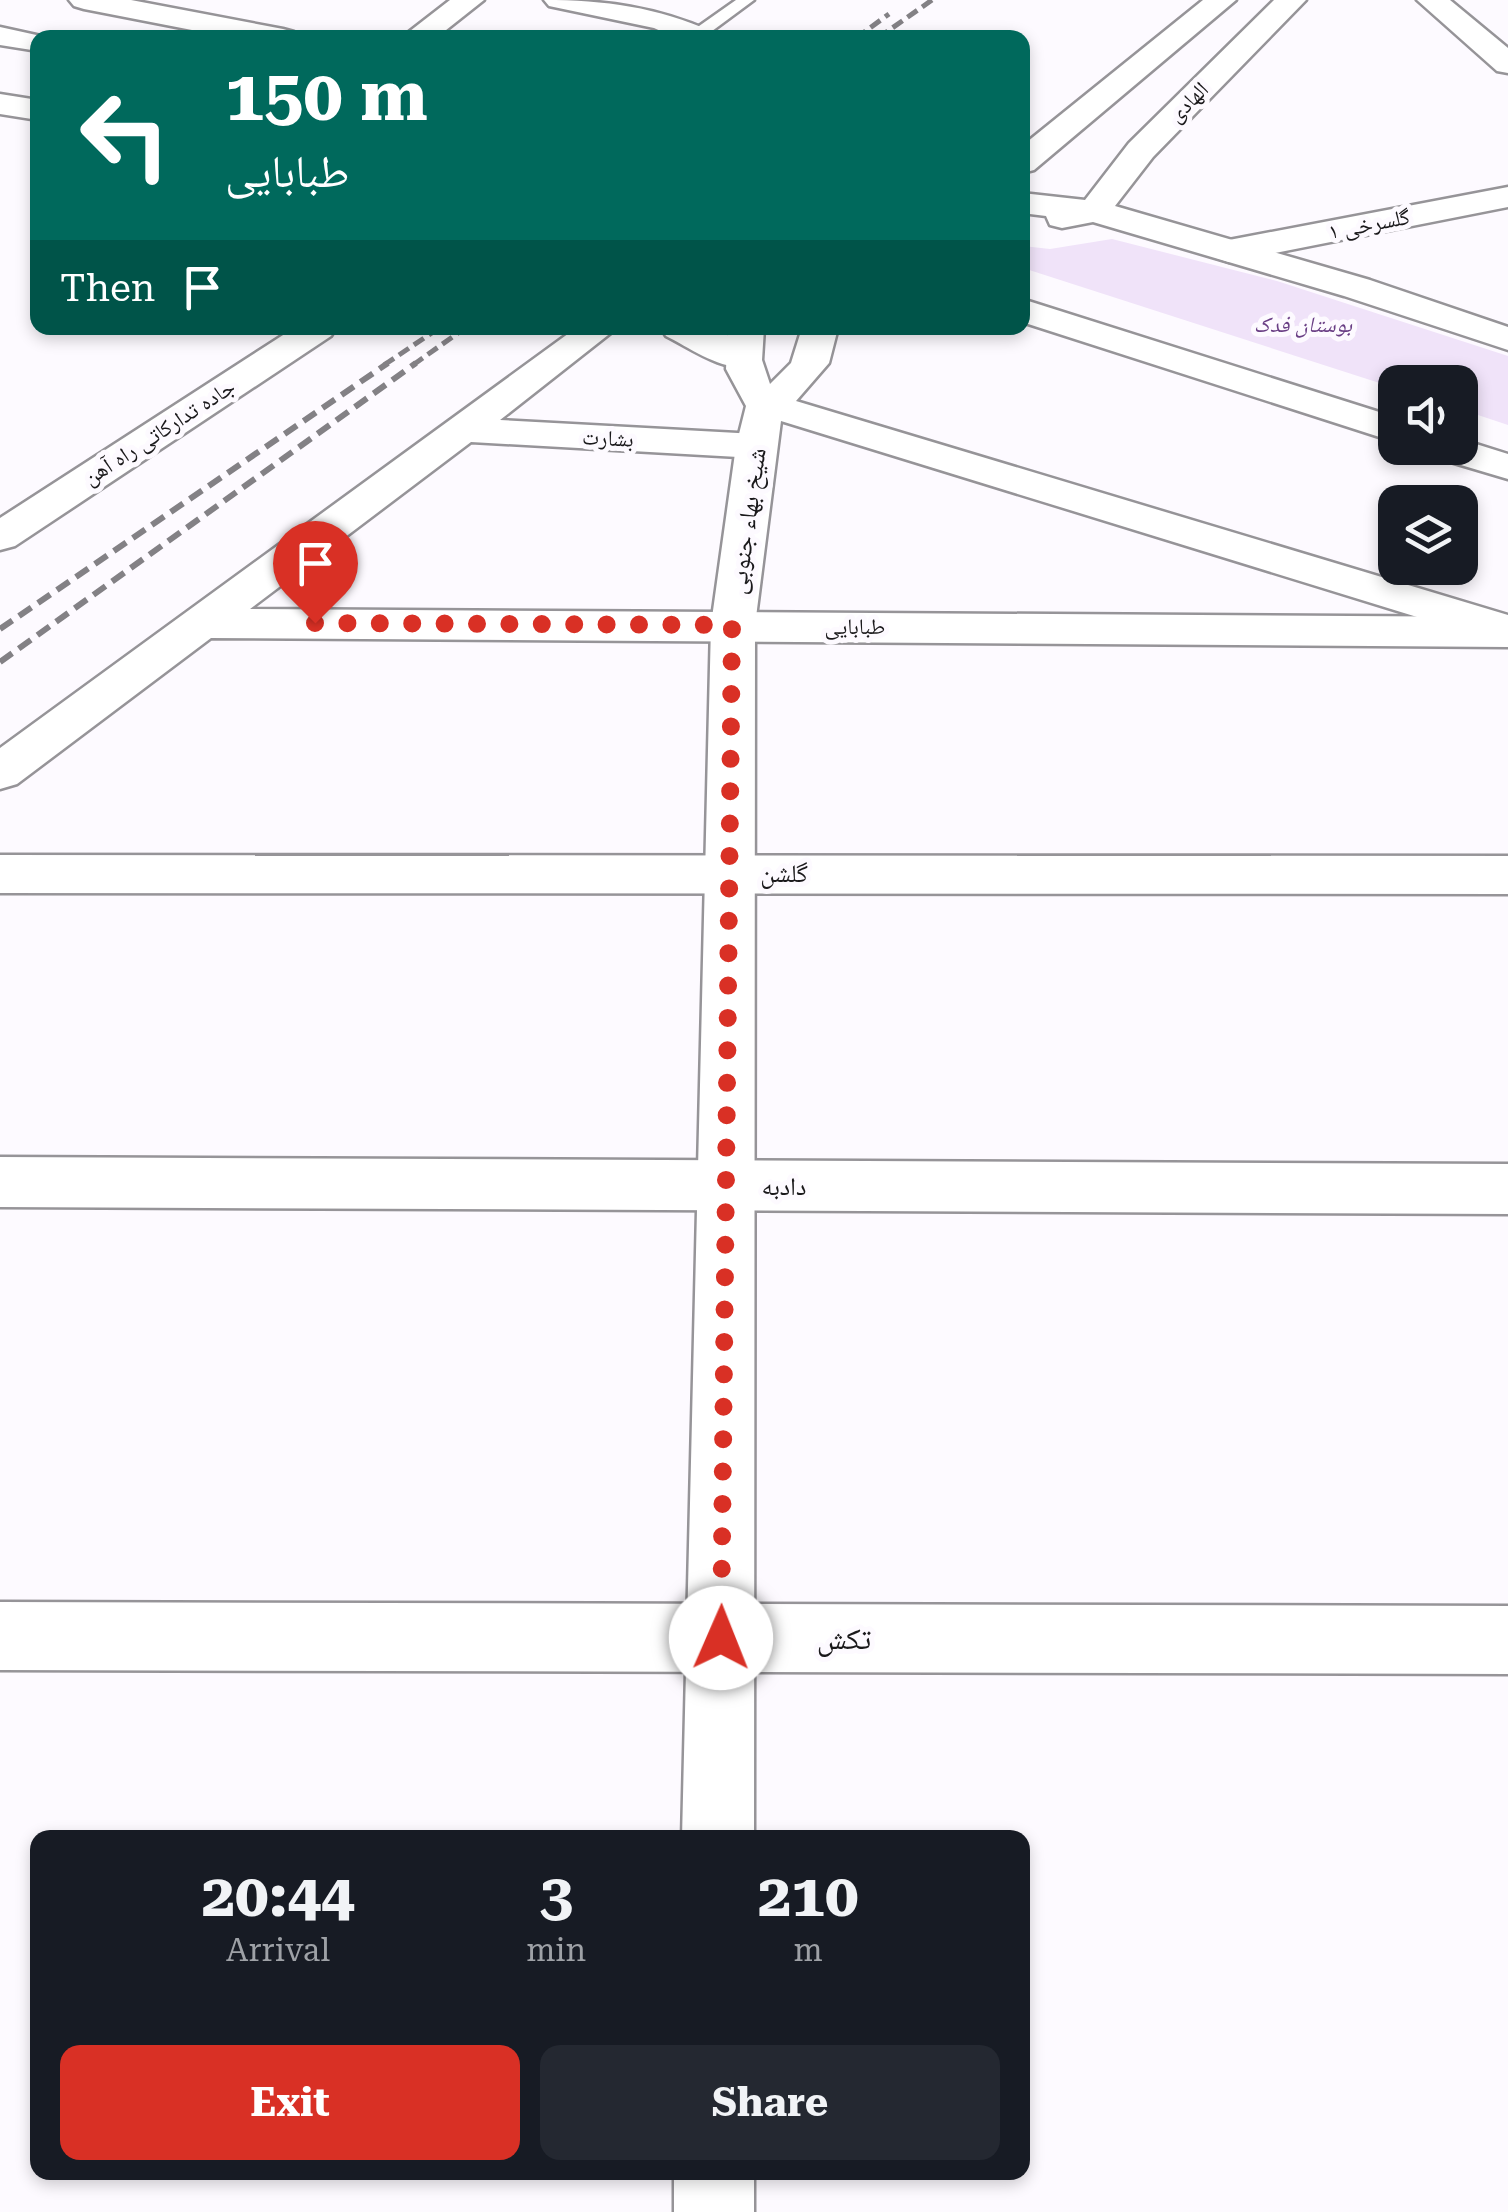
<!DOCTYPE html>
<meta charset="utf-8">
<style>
:root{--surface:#171b24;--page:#242831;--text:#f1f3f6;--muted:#9ea1a6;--accent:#d93025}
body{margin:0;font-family:"Roboto Serif","Noto Naskh Arabic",serif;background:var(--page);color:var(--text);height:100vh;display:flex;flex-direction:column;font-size:38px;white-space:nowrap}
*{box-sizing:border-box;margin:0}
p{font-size:32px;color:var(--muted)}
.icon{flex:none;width:55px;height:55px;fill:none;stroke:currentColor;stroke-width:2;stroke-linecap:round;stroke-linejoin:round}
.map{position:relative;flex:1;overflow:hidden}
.details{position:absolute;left:30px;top:1830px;width:1000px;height:350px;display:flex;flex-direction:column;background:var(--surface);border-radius:20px;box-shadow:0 5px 15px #0003}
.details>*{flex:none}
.guide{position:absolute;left:30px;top:30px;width:1000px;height:305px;border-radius:20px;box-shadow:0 5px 15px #0003;background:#00695c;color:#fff;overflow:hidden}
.fabs{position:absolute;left:1378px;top:365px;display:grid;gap:20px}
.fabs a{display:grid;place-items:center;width:100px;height:100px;border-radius:20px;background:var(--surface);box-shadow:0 5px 15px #0003;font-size:50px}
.pin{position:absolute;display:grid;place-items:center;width:85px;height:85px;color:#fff;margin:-102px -42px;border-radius:50% 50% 50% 0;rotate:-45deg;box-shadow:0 0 10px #0007}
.pin .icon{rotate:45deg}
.me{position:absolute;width:110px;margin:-55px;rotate:1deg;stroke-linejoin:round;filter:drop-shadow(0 0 8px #0008)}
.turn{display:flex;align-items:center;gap:35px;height:210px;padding:0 30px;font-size:45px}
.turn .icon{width:130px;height:130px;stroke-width:2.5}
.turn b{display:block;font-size:70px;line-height:85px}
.then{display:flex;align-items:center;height:95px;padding:0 30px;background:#0003;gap:20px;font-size:38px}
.eta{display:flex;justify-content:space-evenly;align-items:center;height:170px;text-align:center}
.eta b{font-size:60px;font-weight:700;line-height:70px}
.button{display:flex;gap:20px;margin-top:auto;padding:20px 30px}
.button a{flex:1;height:115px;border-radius:20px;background:var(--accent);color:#fff;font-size:40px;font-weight:700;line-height:115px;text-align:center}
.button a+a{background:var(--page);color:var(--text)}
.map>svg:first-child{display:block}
.green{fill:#f0e3f9}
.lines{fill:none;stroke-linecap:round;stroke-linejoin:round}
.lane-casing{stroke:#969498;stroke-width:5}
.street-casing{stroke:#969498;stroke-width:5}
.secondary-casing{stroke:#969498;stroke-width:5}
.lane{fill:#fff;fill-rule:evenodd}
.street{fill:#fff;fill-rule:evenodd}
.secondary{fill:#fff;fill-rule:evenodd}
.rail-far1{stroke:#838185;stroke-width:5;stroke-dasharray:12 6;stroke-linecap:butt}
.rail{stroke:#838185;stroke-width:6;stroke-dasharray:15 8;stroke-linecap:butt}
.route{stroke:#d93025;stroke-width:18;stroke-dasharray:0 32.4}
.labels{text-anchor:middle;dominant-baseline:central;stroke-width:10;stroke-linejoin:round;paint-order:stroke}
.far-street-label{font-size:22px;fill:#1a191b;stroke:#fdfaff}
.far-park-label{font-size:22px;font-style:italic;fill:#693e84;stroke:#fdfaff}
.street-label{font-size:25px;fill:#1a191b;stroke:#fdfaff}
.near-street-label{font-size:30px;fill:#1a191b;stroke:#fdfaff}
</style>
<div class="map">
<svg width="1508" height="2212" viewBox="0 0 1508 2212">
<rect width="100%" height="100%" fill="#fdfaff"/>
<polygon class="green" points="1112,239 1277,281 1508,356 1508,425 1460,409 1460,382 1395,382 1395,388 1023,268 1023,246 1050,249"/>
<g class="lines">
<g class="lane-casing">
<polygon id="lane" points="736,0 754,0 704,37 692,37 692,31"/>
</g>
<g class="street-casing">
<g id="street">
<polygon points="69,0 131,0 283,29 294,32 298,38 233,38 84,9 74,6"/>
<polygon points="450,0 484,0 436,38 401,38"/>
<polygon points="1417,0 1450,0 1508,48 1508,73 1497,71"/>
<polygon points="1508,187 1508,207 1229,262 1217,258 1211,251 1217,244 1229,240"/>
<polygon points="576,328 617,328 500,420 756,434 770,437 776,446 770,455 756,458 471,442 250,609 1508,617 1508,647 211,638 17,784 0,789 0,748"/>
<path d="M661 328C692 326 738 328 759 358L753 366C724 373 692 349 666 336Z"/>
<polygon points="0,855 1508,856 1508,894 0,893"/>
<polygon points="0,1157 1508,1164 1508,1214 0,1207"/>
<polygon points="0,1602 1508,1606 1508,1674 0,1670"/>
</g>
</g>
<g class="secondary-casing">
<g id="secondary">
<path d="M544 0C605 0 657 7 713 32L717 38H676L654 28 549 6Z"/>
<polygon points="1203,0 1236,0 1034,170 1022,173 1022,146"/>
<polygon points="1274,0 1306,0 1153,157 1115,206 1370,280 1508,327 1508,350 1344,296 1093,222 1062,228 1050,225 1046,216 1022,213 1022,193 1085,200 1129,143"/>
<polygon points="0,27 50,38 38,38 38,51 0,45"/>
<polygon points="0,94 38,100 38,120 0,114"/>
<polygon points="1022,299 1395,417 1395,442 1022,322"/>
<polygon points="294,328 336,328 331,336 15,546 0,550 0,518"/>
<polygon points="728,328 764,328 762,360 770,384 791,363 802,328 838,328 829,363 796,401 1508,615 1508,645 781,421 755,625 754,1838 682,1838 711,625 736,446 746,406 726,369"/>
<polygon points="1460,439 1508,454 1508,479 1434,457 1428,448 1460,448"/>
<rect x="674" y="2172" width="80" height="40"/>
</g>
</g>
<use href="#lane" class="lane"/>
<use href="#street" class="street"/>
<use href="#secondary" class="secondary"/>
<g class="rail-far1">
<polyline points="856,38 889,14"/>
<polyline points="878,38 932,0"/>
<polyline points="384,365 439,328"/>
<polyline points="413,365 465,328"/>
</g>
<g class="rail">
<polyline points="0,629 388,363"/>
<polyline points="0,662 416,363"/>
</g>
</g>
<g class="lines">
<polyline class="route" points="315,623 732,625 721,1638"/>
</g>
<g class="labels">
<g class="far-street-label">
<text transform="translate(1188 102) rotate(-45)">الهادی</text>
<text transform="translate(1369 224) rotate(-11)">گلسرخی ۱</text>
<text transform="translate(159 432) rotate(-33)">جاده تدارکاتی راه آهن</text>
<text transform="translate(608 438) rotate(3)">بشارت</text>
<text x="855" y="626">طبابایی</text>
</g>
<g class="far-park-label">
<text x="1303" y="324">بوستان فدک</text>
</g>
<g class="street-label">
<text transform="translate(747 521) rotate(-82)">شیخ بهاء جنوبی</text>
<text x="784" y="873">گلشن</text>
<text x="784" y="1186">دادبه</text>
</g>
<g class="near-street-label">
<text x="844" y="1638">تکش</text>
</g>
</g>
</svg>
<div class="fabs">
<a><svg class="icon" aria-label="sound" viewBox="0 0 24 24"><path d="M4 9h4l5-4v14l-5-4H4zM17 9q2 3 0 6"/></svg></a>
<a><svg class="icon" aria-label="layers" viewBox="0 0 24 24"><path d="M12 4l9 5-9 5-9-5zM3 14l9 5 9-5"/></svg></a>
</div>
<div class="pin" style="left:315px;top:623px;background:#d93025"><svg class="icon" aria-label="arrive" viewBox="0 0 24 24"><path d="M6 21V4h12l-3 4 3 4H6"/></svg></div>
<svg class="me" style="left:721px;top:1638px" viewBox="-20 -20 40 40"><circle r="19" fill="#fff"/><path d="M0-13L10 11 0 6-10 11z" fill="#d93025"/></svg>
<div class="guide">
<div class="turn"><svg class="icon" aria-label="left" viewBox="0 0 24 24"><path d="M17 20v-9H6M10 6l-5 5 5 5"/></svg><div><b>150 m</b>طبابایی</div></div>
<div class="then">Then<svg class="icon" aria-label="arrive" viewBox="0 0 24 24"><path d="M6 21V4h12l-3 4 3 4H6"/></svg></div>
</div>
<section class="details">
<div class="eta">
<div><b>20:44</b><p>Arrival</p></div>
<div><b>3</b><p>min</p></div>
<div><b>210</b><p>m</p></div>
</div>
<div class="button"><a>Exit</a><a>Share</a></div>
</section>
</div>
